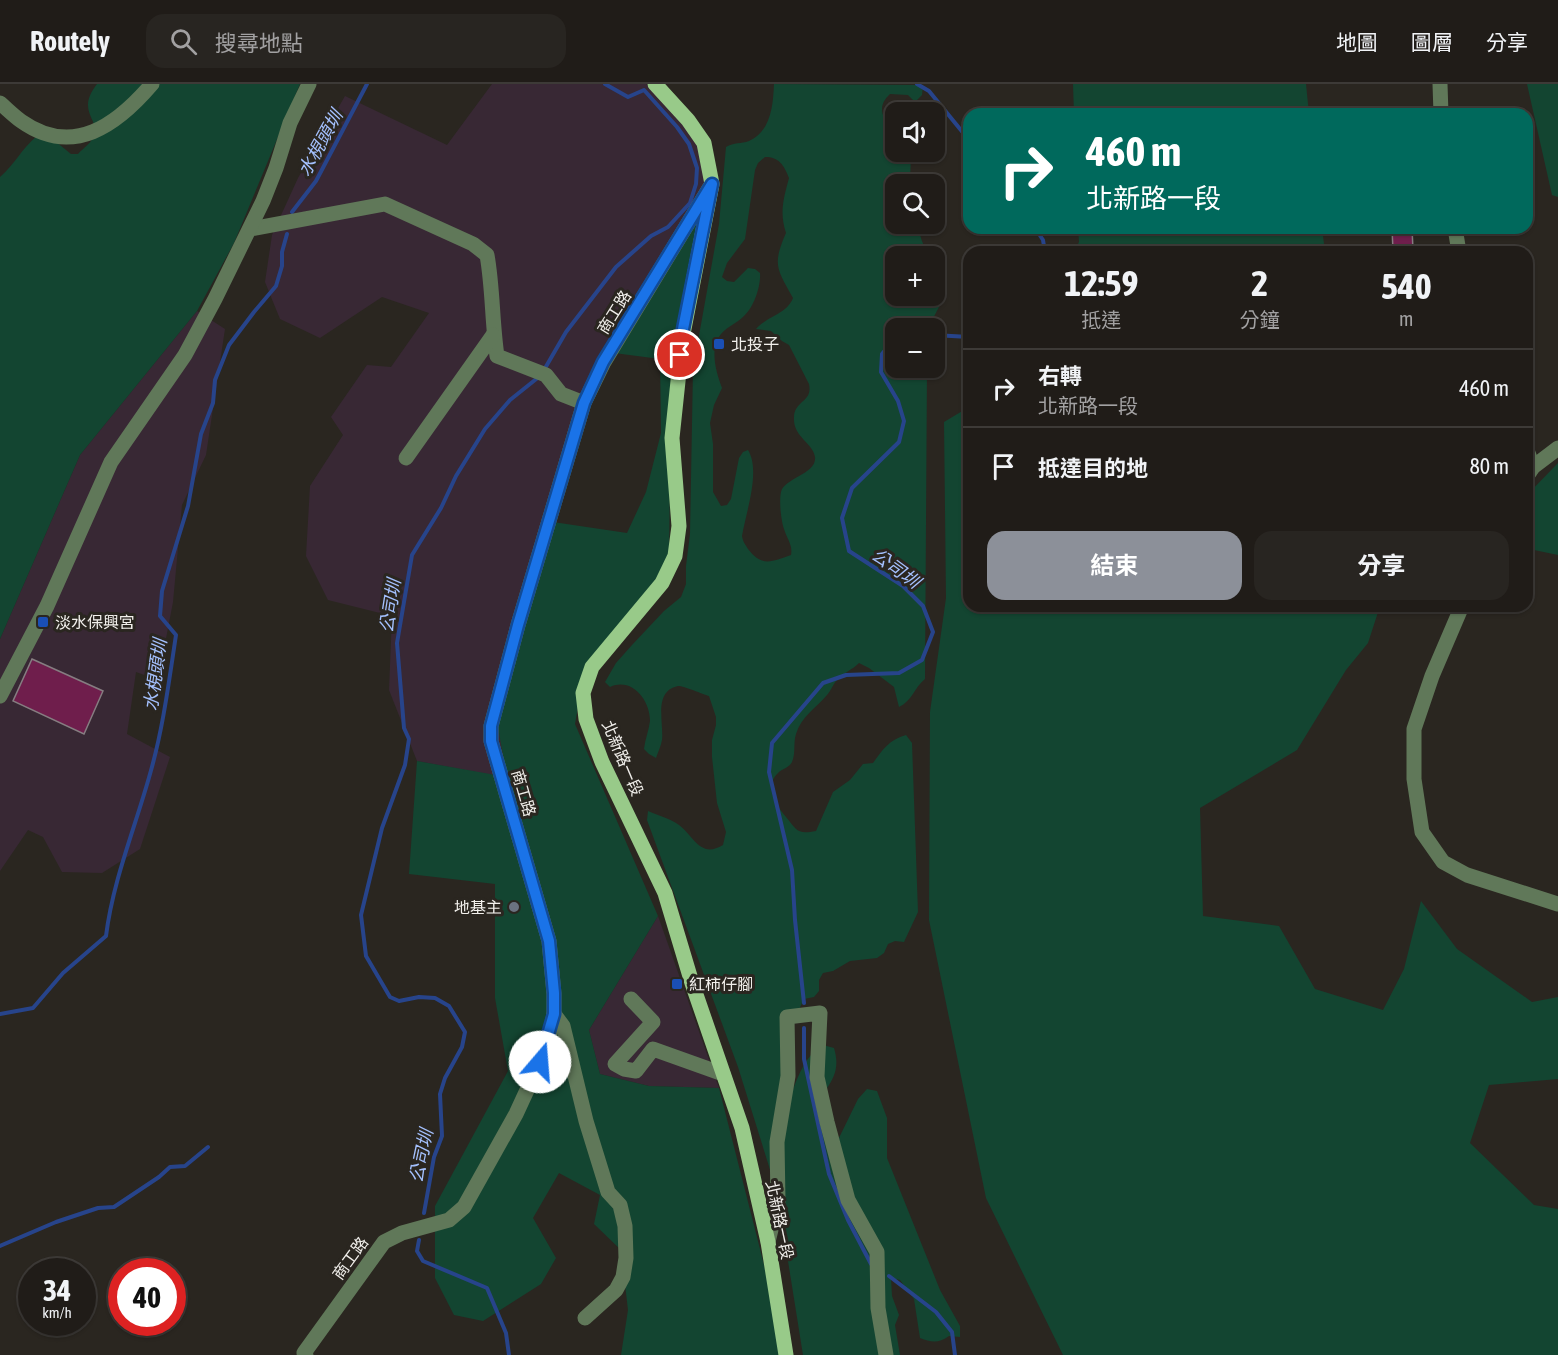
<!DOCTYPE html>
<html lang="zh-TW">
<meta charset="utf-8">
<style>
:root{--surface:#201c18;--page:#282521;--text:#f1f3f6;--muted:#a2a1a2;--line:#3d3a37;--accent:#8c9099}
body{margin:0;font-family:"Asap Condensed","Noto Sans TC",sans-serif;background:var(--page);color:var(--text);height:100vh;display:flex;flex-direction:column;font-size:22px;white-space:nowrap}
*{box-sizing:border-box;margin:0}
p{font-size:20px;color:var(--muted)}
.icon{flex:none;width:33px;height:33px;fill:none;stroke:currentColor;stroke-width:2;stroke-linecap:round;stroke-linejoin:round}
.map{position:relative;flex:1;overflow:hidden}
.drawer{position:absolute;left:963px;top:162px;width:570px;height:366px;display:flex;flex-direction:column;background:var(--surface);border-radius:18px;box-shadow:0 2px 4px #0004,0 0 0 2px var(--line)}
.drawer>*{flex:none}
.banner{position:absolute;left:963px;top:24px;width:570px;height:126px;border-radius:18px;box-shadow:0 2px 4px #0004,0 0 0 2px var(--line);background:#00695c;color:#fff;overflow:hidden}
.tools{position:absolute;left:885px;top:18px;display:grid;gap:12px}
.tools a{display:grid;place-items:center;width:60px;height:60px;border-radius:12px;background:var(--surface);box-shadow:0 2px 4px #0004,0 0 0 2px var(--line);font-size:30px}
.speed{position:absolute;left:18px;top:1174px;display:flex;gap:12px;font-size:30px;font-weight:700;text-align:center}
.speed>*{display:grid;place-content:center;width:78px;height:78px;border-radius:50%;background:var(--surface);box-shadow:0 2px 4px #0004,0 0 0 2px var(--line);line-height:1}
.speed small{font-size:15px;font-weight:400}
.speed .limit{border:9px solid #d22;background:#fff;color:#111}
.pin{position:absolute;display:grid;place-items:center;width:51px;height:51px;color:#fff;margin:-26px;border:3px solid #fff;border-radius:50%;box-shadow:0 2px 6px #0007}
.me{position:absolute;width:66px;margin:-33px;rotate:18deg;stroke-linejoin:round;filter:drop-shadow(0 0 4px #0008)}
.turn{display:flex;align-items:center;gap:21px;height:126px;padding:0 24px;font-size:27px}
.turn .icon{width:78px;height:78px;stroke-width:2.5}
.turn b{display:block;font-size:42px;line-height:51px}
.eta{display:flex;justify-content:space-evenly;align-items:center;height:102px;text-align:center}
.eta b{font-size:36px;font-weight:700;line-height:42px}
.cta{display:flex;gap:12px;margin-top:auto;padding:12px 24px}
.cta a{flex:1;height:69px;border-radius:18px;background:var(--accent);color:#fff;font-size:24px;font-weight:700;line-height:69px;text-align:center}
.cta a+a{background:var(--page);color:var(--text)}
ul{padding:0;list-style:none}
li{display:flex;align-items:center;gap:18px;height:78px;padding:0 24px;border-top:2px solid var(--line)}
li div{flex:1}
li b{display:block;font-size:22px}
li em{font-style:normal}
header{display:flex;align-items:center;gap:36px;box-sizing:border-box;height:84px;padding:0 30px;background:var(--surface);border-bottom:2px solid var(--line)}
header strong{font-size:28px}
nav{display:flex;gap:33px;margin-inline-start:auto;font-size:21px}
.search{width:420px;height:54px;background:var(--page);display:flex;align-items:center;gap:15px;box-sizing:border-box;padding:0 21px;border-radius:18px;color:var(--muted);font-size:22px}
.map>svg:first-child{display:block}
.industrial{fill:#382834}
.green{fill:#134531;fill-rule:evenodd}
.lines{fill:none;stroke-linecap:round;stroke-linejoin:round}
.stream{stroke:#27448b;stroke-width:4}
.building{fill:#6f1e4c;stroke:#867d81;stroke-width:1.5}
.minor{stroke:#607859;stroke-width:15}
.major{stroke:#98ca89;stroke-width:15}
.route-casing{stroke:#114b97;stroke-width:15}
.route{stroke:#1a73e8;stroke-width:10}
.transit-dot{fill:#1a4fb4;stroke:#2a2620;stroke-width:2}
.worship-dot{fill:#6b7280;stroke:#2a2620;stroke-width:2}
.labels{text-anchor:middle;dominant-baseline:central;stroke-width:6;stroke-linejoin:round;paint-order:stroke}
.street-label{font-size:16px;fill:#f2f0ec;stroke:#2a2620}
.poi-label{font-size:16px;fill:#f2f0ec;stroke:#2a2620;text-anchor:start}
.water-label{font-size:18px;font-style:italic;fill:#a4c1fe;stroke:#2a2620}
</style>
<header>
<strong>Routely</strong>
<div class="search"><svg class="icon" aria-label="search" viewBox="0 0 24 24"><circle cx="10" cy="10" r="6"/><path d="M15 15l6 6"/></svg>搜尋地點</div>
<nav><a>地圖</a><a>圖層</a><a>分享</a></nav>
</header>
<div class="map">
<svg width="1558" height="1271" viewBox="0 0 1558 1271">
<rect width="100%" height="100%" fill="#2a2620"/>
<g class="industrial">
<polygon points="492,0 646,0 704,52 708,101 614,269 584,335 553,438 508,694 417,677 389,606 392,532 328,516 306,472 310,402 343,351 331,333 367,281 391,283 429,229 382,213 320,254 280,235 265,198 272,151 298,94 345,12 447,61"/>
<polygon points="197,227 225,245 206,371 182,421 173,518 158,596 136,588 127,650 170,673 140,765 102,789 62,788 43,753 28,746 0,787 0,555 80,371"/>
<polygon points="658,832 719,1004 649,1002 600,990 589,946"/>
</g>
<g class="green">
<path d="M97 0H300L234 159 197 227 80 371 0 555V93C15 80 22 64 37 52L55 57 71 70H78C83 64 92 59 94 51 99 34 76 27 97 0Z"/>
<path d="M774 0 923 1 922 11 915 18 908 11 890 10C879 20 880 30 889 42L895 43 896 68H911L910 100H896V140H917C921 152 922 166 934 172H896V212H934L935 207 940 221 928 244H896V284H927L925 595C914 604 912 617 899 623L894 603 869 584 859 579C852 586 843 589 837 596 833 600 831 607 827 611 816 624 801 633 796 650 793 659 796 669 792 678 789 684 783 684 778 689 763 703 777 722 786 733 797 746 797 751 816 747L833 708 850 696 863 680 873 679C883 665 889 656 906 651L912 659 918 828 904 858 895 857 888 860 884 869 877 874 850 877 833 887 823 889 819 896V907L814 913 804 915C800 922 790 948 789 956 787 972 791 992 792 1008 799 990 806 971 823 961L834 964C845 1000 814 1006 818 1032 819 1042 830 1052 836 1060L858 1015 867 1005 877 1007 887 1034V1074L940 1206 960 1242V1253L949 1252C939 1259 932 1259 920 1254L914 1215 900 1196 891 1194 892 1212 899 1231 895 1241 900 1271H803L777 1108 738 983 647 736 648 727C659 732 669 734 679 741 694 752 700 775 723 761L726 748 717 719 712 673V656L716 641V633L709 612C703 610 681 601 678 602 653 607 664 639 662 656 661 662 658 668 656 674L649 670 644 665C645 655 649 646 650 637 650 616 632 593 610 603L605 598 616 579 632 561 664 527 681 513 686 500V482L690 450 693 285 719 140 726 63C734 58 741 60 749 57 771 47 773 22 774 0ZM765 73C779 73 784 81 789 94 784 113 779 128 786 149 772 181 777 185 793 214 787 230 767 232 756 245L771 247 782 257 789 261 809 300C813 319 794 316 794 334 793 353 813 359 815 373 817 390 784 394 781 408 779 418 781 436 784 445 787 455 793 461 791 471 771 478 762 483 748 465 745 460 743 458 742 452 746 428 761 387 748 366L743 368 739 374 731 415 727 421 721 422 713 408V360L710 339 714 321 722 304C716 288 709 264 721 250 728 242 737 239 744 232 754 223 761 202 760 189L755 185 748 184 734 198 727 197 722 193 727 179 745 155 755 86 758 79Z"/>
<polygon points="1073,0 1306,0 1309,30 1074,30"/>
<polygon points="1527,0 1558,0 1558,113 1552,111"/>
<polygon points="708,101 671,290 669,479 585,583 575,640 658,832 589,946 600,990 649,1002 719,1004 787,1271 621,1271 628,1226 621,1166 594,1140 600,1111 559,1089 533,1134 556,1174 541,1200 483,1237 454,1231 435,1194 435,1122 508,987 495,914 495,800 409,790 417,677 507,693 497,638 553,438 627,449 646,408 661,349 660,275 614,269"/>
<polygon points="1078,144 1322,144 1325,168 1074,168 1079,158"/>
<polygon points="969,323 969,522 1380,522 1368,559 1346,586 1297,666 1200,724 1203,832 1279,842 1315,905 1383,926 1404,885 1421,817 1457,865 1532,918 1558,913 1558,995 1489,1001 1470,1059 1534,1121 1558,1125 1558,1271 1063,1271 986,1114 929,836 930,628 946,514 944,338"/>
<polygon points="1558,379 1558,471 1534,466 1527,462 1527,411"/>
</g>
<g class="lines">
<g class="stream">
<polyline points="917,0 929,7 969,56"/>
<polyline points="292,128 316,97 367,0"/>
<polyline points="1035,144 1043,156 1045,168"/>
<polyline points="934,251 969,253"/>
<polyline points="544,286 566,248 616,183 651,152 668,143 690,119 696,100 697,84 689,60 677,43 644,6 628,13 605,0"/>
<polyline points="804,919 795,836 792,786 769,688 772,659 823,599 846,591 899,589 922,576 933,548 923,522 903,502 849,467 842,434 852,404 899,358 904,337 898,317 881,288 882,270 896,253"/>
<path d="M0 930 33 924 63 889 106 852C113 796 135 744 150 690 163 645 169 597 176 551L160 532 162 507 188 422 201 350 213 319 215 296 229 261 254 228 276 202 282 182V168L287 150"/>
<polyline points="804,944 804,975 829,1090 848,1136 871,1180"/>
<polyline points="424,1129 434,1073 442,1052 440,1010 445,994 462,963 465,948 449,922 435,914 419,913 399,917 390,913 366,872 361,831 382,744 405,681 409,655 404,644 397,559 412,471 441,424 456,392 485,345 510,316 540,292"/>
<polyline points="419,1156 417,1167 423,1177 487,1204 506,1249 509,1271"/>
<polyline points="0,1162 56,1138 98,1124 114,1123 159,1093 170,1083 185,1082 208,1063"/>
<polyline points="889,1192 936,1228 952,1248 955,1271"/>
</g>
</g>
<g class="building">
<polygon points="1392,144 1412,144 1413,166 1393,167"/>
<polygon points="32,575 103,607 84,650 13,617"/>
</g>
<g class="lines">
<g class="minor">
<polyline points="1440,0 1441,30"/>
<path d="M0 19C7 25 14 32 21 37 73 74 117 41 152 0"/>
<polyline points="1455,144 1459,168"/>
<path d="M250 145 385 120 473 160 487 171C493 205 492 239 497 272L546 291 561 310 584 319"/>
<polyline points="1527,366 1533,383"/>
<polyline points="406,374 493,251"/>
<polyline points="1527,392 1533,383 1558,364"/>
<polyline points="1462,522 1432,592 1414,645 1414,695 1422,748 1443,778 1467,791 1558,820"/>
<polyline points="0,612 47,522 111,378 185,271 215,215 263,117 276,84 290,39 309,0"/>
<polyline points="631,915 653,938 615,980 624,985 636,987 653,965 723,990"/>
<polyline points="554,930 563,942 586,1037 608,1108 620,1121 625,1142 626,1174 623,1193 616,1206 585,1234"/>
<polyline points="768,1158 778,1117 777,1058 788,992 787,933 820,929 817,993 827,1038 848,1116 877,1168 878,1224 886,1271"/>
<polyline points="306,1271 304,1269 384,1158 402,1149 449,1136 464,1123 516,1030 540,978 551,946 554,930 554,910 549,857 491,657 491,642 518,541 584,319 604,278 710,103"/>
</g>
<polyline class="major" points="655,0 688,36 704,59 712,100 683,250 672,354 679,442 675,472 662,499 592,583 583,609 586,635 602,678 665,809 692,899 742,1044 768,1158 786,1271"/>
</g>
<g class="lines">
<g class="route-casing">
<polyline id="route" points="540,978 554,930 554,909 549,857 491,657 491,642 518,541 584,319 603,278 712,100 682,250 680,271"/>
</g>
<use href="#route" class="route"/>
</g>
<g class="transit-dot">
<rect x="713" y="254" width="12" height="12" rx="3"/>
<rect x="37" y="532" width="12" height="12" rx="3"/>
<rect x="671" y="894" width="12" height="12" rx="3"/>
</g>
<circle class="worship-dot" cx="514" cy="823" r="6"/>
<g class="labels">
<g class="street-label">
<text transform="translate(614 228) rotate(-58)">商工路</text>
<text transform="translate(623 674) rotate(67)">北新路一段</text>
<text transform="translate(524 709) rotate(74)">商工路</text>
<text transform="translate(780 1136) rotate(78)">北新路一段</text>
<text transform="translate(350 1174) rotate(-54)">商工路</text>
</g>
<g class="poi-label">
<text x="731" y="260">北投子</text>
<text x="55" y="538">淡水保興宮</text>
<text x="502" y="823" text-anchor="end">地基主</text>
<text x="689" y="900">紅柿仔腳</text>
</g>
<g class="water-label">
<text transform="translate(320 59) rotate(-61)">水梘頭圳</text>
<text transform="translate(896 484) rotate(36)">公司圳</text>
<text transform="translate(390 522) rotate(-81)">公司圳</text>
<text transform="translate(155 591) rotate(-82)">水梘頭圳</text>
<text transform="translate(421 1072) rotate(-78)">公司圳</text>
</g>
</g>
</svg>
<div class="tools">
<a><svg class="icon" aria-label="sound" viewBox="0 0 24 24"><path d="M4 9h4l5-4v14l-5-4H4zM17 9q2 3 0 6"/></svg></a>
<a><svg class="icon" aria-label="search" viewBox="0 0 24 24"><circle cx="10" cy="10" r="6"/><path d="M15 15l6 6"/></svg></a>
<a>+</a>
<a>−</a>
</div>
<div class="speed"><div>34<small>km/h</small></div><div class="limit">40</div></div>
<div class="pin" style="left:680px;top:271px;background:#d93025"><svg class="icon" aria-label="arrive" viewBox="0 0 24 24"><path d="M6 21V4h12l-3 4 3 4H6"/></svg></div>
<svg class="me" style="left:540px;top:978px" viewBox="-20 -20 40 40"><circle r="19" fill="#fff"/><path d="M0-13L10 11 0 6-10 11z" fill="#1a73e8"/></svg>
<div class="banner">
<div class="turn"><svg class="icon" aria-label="right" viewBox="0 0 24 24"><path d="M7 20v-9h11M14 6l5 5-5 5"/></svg><div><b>460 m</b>北新路一段</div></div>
</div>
<section class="drawer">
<div class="eta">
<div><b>12:59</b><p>抵達</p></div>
<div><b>2</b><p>分鐘</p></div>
<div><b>540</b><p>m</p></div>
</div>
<ul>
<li><svg class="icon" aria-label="right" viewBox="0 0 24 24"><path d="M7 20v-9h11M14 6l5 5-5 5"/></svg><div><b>右轉</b><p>北新路一段</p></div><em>460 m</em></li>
<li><svg class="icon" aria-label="arrive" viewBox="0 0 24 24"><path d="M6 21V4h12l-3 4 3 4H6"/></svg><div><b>抵達目的地</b></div><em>80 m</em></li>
</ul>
<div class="cta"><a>結束</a><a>分享</a></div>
</section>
</div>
